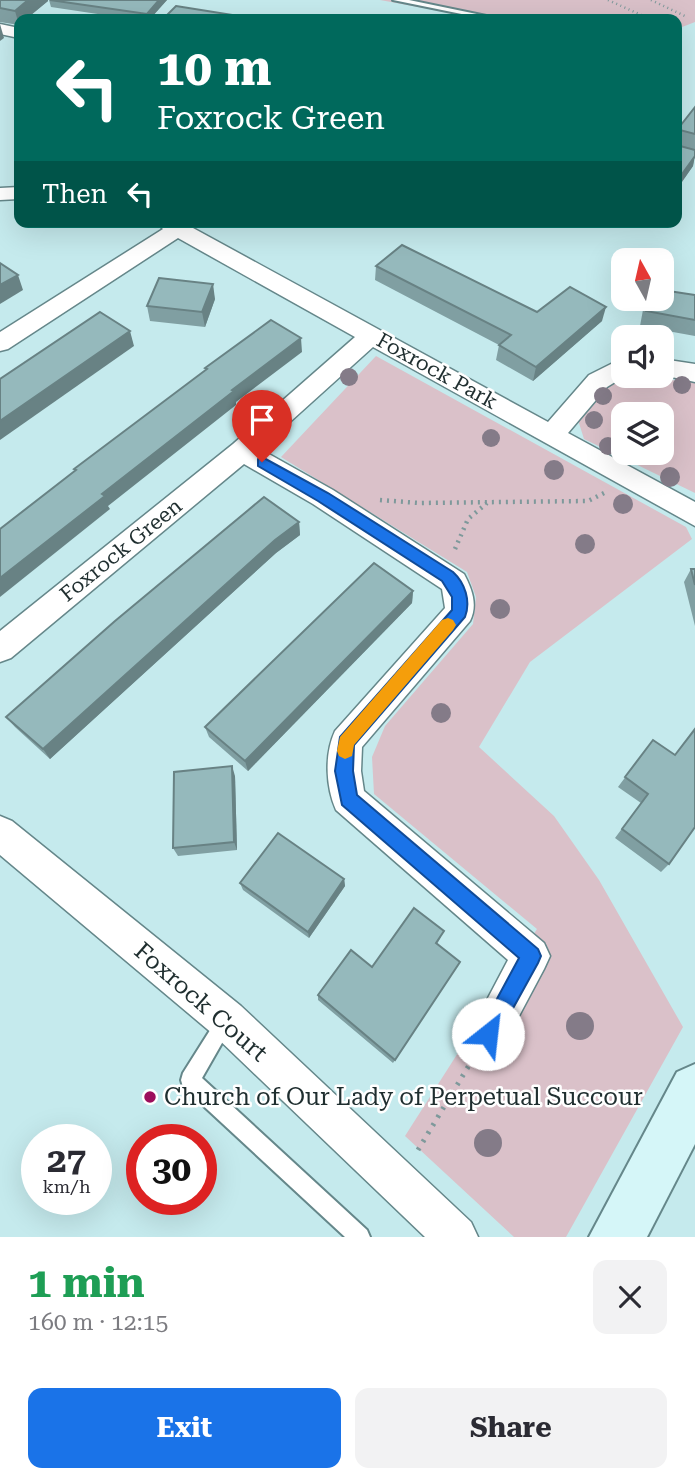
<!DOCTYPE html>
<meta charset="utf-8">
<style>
:root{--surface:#fff;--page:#f2f2f3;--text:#2b2b33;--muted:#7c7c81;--accent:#1a73e8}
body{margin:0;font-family:"Roboto Serif",serif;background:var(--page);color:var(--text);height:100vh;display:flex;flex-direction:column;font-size:26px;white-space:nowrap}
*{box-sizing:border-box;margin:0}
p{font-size:23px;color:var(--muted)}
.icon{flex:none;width:38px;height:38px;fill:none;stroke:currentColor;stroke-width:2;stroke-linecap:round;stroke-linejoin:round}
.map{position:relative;height:1237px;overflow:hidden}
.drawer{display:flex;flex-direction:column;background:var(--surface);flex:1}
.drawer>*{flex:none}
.guide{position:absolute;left:14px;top:14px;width:668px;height:214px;border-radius:14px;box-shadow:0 7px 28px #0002;background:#00695c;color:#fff;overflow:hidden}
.needle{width:46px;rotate:352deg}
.buttons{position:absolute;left:611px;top:248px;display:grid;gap:14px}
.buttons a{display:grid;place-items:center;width:63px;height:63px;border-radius:14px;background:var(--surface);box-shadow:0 7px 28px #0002;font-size:35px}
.speed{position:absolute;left:21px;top:1124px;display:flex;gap:14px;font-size:35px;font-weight:700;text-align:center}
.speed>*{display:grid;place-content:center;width:91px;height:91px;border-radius:50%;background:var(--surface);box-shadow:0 7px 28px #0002;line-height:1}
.speed small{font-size:18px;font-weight:400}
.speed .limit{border:10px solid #d22;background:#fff;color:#111}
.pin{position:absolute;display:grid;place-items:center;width:60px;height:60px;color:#fff;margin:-72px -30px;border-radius:50% 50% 50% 0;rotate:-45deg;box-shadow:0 0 7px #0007}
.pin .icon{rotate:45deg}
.me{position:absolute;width:77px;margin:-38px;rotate:29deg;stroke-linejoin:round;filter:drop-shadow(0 0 5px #0008)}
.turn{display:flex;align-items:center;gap:24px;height:147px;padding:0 28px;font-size:32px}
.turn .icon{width:91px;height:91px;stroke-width:2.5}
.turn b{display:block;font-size:49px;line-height:60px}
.then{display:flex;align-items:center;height:66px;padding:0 28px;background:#0003;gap:14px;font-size:26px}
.round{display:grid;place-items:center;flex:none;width:74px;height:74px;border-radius:14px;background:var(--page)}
.headline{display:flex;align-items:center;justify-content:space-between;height:119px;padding:0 28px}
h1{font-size:42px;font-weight:700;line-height:52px;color:#1e9e55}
.button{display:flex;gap:14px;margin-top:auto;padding:14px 28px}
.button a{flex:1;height:80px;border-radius:14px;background:var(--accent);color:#fff;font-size:28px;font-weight:700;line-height:80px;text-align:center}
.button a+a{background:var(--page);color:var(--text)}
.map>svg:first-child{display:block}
.green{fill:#dac1c9;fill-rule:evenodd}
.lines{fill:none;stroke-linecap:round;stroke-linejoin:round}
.service-casing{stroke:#65878a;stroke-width:4}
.minor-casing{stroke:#65878a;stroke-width:3}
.secondary-casing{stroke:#65878a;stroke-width:4}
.path-far2{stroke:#7e999b;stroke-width:2.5;stroke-dasharray:1 3.5;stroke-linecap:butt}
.path-far1{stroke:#7e999b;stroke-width:4.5;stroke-dasharray:2 5;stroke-linecap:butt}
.path{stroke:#7e999b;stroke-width:5;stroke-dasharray:2.5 7;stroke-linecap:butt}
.service{fill:#fff;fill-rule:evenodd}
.minor{fill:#fff;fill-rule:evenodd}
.secondary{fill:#d5f6f8;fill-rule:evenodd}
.tree{fill:#847b88}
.wall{fill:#809fa2}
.shaded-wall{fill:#688284}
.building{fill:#95b9bc;stroke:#688284;stroke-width:2}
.route{fill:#1a73e8;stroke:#114b97;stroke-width:2}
.slow{fill:#f59e0b}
.poi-dot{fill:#9c0e5c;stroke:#fff;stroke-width:2.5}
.labels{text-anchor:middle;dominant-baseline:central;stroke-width:5;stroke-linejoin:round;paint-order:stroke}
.street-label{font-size:21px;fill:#1f2e2f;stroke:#fff}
.near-street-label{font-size:24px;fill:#1f2e2f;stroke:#fff}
.near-poi-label{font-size:24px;fill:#1f2e2f;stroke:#fff;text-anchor:start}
</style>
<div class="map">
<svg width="695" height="1237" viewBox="0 0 695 1237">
<rect width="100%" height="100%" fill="#c5eaed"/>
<g class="green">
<polygon points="380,0 695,0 695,22 677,29 677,19 484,19"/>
<polygon points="376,356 686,527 692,539 530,662 479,747 554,816 599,880 683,1027 566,1237 514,1237 405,1136 537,929 374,794 372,757 385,726 473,624 476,597 467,572 281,457"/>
<path d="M623 376 695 382V493L584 439 578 420 608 384ZM623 415H662V453H623Z"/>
</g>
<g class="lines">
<g class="service-casing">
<g id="service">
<polygon points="393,0 409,0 501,19 486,19"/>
<polygon points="43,17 47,17 51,19 42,19"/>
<polygon points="225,1013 231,1016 234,1022 202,1078 367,1230 370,1237 345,1237 183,1087 181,1080 183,1073 219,1016"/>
</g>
</g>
<g class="minor-casing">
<g id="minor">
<polygon points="0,24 19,28 19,38 0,34"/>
<polygon points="19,187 19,199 0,200 0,188"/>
<path d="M156 222H182L548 422 589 375 623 358 625 376 607 387 568 433 695 502V526L373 347 260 449 333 490 464 574C472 589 478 605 470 621L362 747 361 771 364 791 544 943 550 956 544 969 502 1048 488 1053 474 1048 469 1034 508 960 336 810C326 787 324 755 335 731L445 608 442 589 313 504 244 464 11 658 0 662V631L233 444 355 337 178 238 8 349 0 351V332L163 229Z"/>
<polygon points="662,359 695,364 695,382 662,375"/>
<polygon points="0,816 12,821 241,1006 471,1222 478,1237 425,1237 213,1034 0,855"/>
</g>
</g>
<g class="secondary-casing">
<polygon id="secondary" points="695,1064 695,1144 647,1237 589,1237 677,1072"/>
</g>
<g class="path-far2">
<polyline points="608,0 650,19"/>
<polyline points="651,0 687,17"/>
</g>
<g class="path-far1">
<polyline points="380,500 419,503 588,501 604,493"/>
<polyline points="455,549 468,519 487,503"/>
</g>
<polyline class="path" points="418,1150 471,1062"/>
<use href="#service" class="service"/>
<use href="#minor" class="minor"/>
<use href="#secondary" class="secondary"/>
</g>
<g class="tree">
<circle cx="349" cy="377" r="9"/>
<circle cx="682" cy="385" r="9"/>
<circle cx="603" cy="396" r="9"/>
<circle cx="594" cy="420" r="9"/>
<circle cx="491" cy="438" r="9"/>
<circle cx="608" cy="446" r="9"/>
<circle cx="554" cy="470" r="10"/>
<circle cx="670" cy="477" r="10"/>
<circle cx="623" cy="504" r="10"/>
<circle cx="585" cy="544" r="10"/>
<circle cx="500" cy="609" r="10"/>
<circle cx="441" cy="713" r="10"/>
<circle cx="580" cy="1026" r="14"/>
<circle cx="488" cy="1143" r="14"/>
</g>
<g class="wall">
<polygon points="0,0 48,0 48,1 19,25 0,22"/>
<polygon points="49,0 167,0 150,19 131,19 51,7"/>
<polygon points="695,107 695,150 693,166 677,189 677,130"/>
<polygon points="376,266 537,312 602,321 533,381 496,360 499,345 375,280"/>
<polygon points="695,295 695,336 640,326 645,299 662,299"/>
<polygon points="215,299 205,327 150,321 147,306"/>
<polygon points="299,522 300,535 276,553 50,759 15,727 6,717"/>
<polygon points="691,569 695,569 695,626 684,582"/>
<polygon points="413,591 412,603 248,771 209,737 205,727"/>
<polygon points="653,740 669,864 661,872 615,838 641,803 618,787"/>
<polygon points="235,776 237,850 178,856 173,848"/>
<polygon points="344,879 345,886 309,938 243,890 240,883"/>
<polygon points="441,937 437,944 460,962 393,1063 318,1000 318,995 372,967"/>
</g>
<g class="shaded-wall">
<polygon points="28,0 48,0 48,1 26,19 19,19 19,25 15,11"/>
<polygon points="159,0 167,0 150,19 148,19 147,14"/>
<polygon points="0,24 4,38 0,41"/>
<polygon points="695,156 693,166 677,189 677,181"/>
<polygon points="18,275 23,290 0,304 0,285"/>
<polygon points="213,284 215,299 205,327 202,312"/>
<polygon points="606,307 602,321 533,381 536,367"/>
<polygon points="130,331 134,346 0,440 0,421"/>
<polygon points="301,338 302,352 236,402 236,405 108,506 110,509 0,597 0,578 102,494 232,390"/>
<polygon points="299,522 300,535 276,553 50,759 43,749 275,540"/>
<polygon points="413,591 412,603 248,771 245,761"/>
<polygon points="232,766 235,776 237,850 234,842"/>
<polygon points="344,879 345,886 309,938 308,932"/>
</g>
<g class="building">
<polygon points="0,0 28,0 15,11 0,8"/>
<polygon points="50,0 159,0 147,14"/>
<polygon points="176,6 258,19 163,19"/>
<polygon points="695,107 695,134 680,130 680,146 695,150 695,156 677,181 677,130"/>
<polygon points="402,245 537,312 570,287 606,307 536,367 499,345 511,335 376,266"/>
<polygon points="0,263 18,275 0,285"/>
<polygon points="159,278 213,284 202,312 147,306"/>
<polygon points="662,290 695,295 695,320 646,311 647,299 662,299"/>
<polygon points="100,312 130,331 0,421 0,379"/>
<polygon points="271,320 301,338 232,390 234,391 102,494 105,496 0,578 0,529 76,470 74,469 207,369 205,368"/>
<polygon points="264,497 299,522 275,540 43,749 6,717 115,621"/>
<polygon points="374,563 413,591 245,761 205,727"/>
<polygon points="691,569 695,569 695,585"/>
<polygon points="695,729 695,827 669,864 622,829 648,794 625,777 653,740 675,755"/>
<polygon points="232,766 234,842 173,848 174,772"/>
<polygon points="278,833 344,879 308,932 240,883"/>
<polygon points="414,908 444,931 436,943 460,962 395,1060 318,995 351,950 372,967"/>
</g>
<path class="route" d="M262 457 328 493 453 572C465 583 471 601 465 617L354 745 353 771 357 795 538 949 541 956 538 963 495 1041 488 1044 481 1041 478 1034 519 958 342 805 335 771 340 737 452 610V597L442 581 318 501 258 466V459Z"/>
<polygon class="slow" points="448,618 453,620 456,625 453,630 354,745 352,756 345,759 339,756 337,751 340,737 442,620"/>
<circle class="poi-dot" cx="150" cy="1097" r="7"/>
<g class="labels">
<g class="street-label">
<text transform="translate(437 371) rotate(29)">Foxrock Park</text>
<text transform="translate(121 550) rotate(-39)">Foxrock Green</text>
</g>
<g class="near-street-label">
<text transform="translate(201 1002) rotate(41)">Foxrock Court</text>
</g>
<g class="near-poi-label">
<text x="164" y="1097">Church of Our Lady of Perpetual Succour</text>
</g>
</g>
</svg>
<div class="buttons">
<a><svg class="needle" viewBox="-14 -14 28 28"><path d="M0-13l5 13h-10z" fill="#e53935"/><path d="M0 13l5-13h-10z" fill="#7c7c81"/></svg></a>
<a><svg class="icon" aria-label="sound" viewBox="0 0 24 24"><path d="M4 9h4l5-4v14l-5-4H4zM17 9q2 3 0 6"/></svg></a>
<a><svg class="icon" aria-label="layers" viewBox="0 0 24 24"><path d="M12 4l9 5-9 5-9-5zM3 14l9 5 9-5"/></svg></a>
</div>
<div class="speed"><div>27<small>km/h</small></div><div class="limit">30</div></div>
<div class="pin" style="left:262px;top:462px;background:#d93025"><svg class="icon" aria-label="arrive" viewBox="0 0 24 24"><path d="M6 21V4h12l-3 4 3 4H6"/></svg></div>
<svg class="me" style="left:488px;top:1034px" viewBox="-20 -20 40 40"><circle r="19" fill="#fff"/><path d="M0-13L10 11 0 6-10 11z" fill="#1a73e8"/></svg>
<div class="guide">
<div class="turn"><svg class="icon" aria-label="left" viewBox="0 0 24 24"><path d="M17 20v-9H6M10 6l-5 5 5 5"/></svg><div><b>10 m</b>Foxrock Green</div></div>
<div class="then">Then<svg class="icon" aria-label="left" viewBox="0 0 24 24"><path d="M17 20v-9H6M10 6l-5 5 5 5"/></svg></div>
</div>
</div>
<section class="drawer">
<div class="headline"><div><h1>1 min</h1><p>160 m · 12:15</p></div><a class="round"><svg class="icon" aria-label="close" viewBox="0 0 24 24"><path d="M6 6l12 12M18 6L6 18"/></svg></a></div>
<div class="button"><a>Exit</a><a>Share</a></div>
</section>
